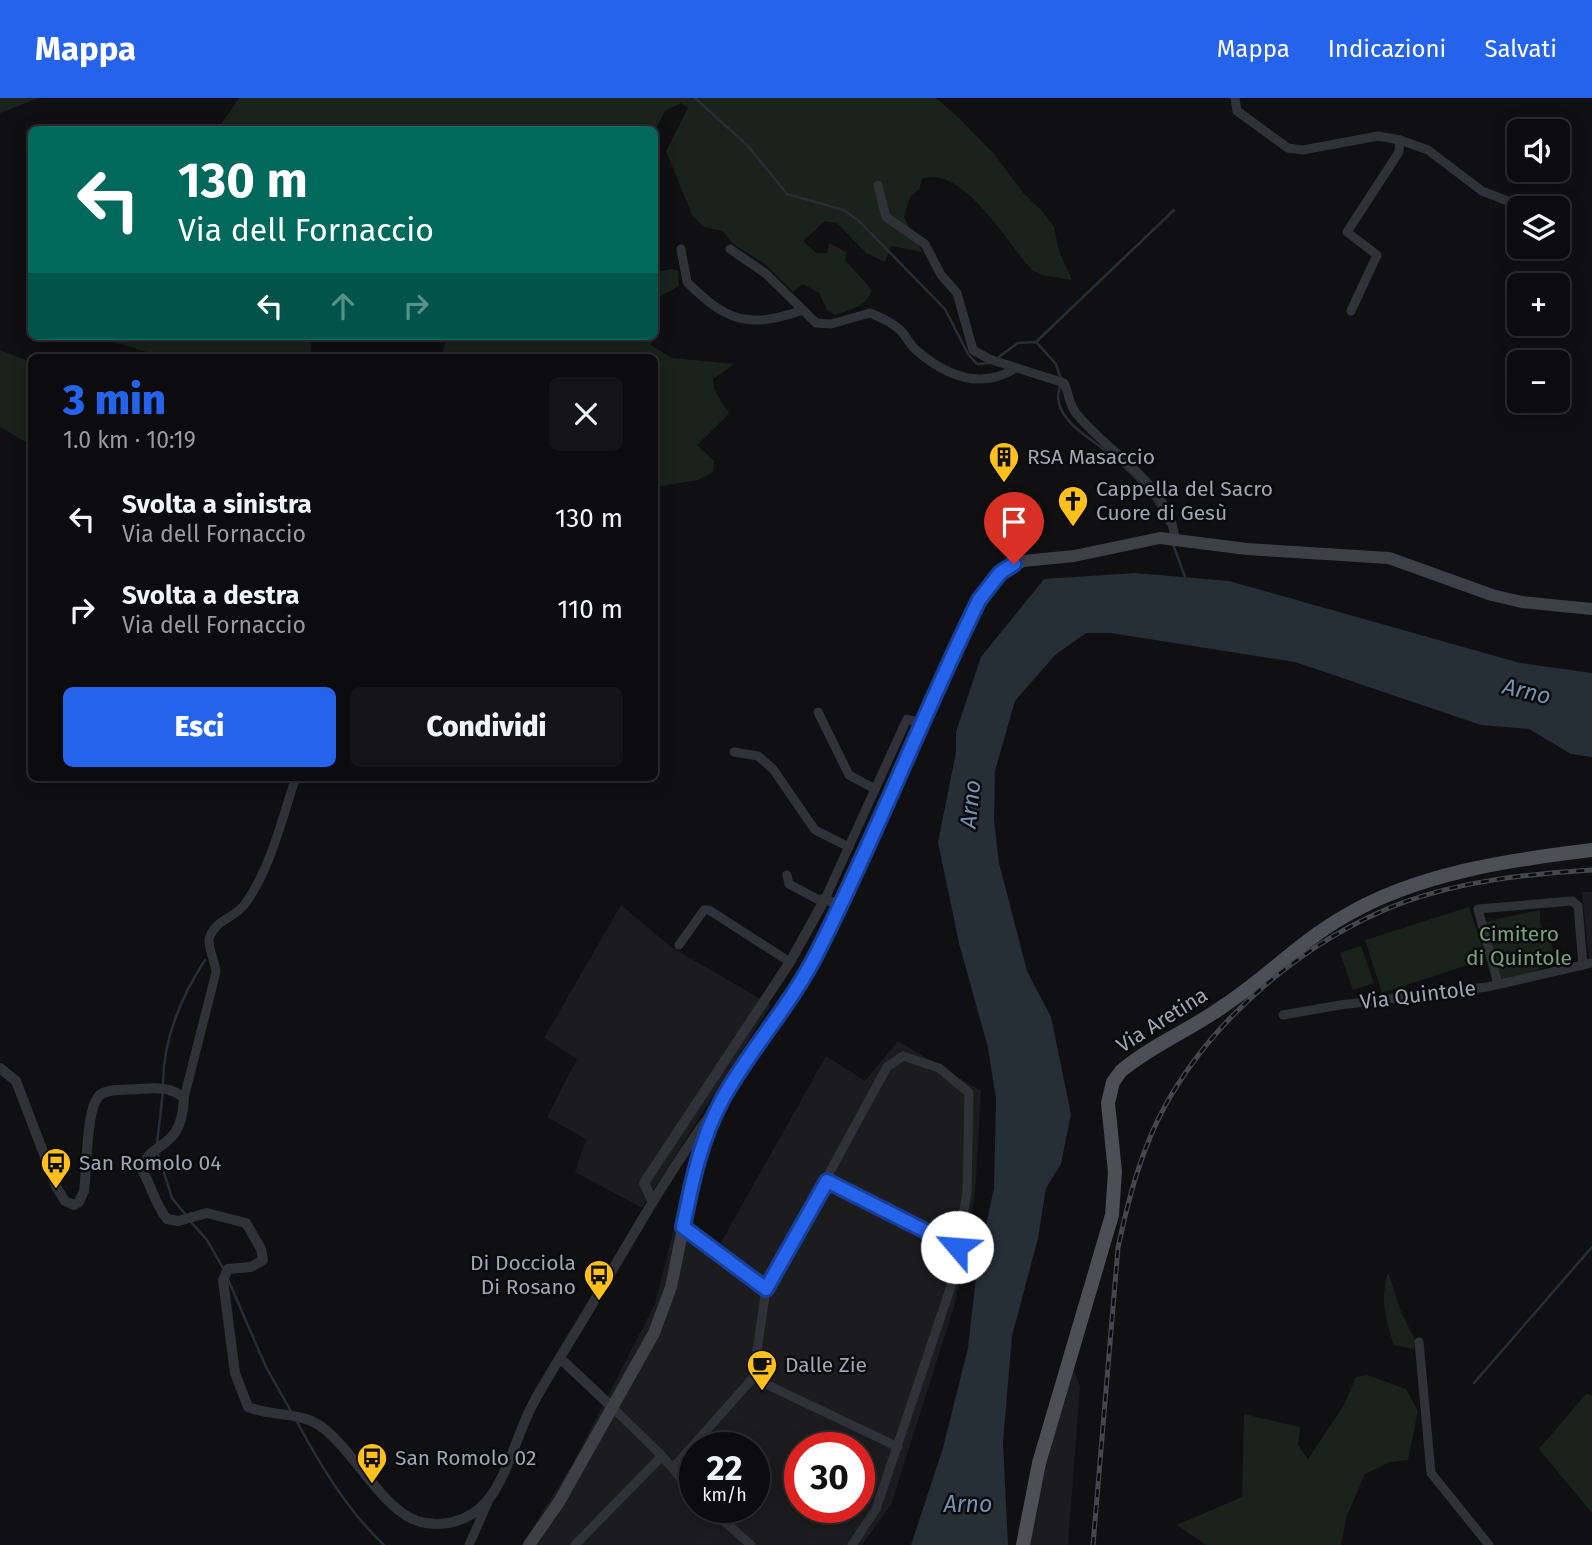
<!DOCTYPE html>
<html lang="it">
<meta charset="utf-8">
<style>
:root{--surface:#0c0c0e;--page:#151517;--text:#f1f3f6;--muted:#9a9b9e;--line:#2c2c2e;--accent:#2563eb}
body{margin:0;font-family:"Fira Sans",sans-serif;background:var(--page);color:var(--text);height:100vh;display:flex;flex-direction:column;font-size:26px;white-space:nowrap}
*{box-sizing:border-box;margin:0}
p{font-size:23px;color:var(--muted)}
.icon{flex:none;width:38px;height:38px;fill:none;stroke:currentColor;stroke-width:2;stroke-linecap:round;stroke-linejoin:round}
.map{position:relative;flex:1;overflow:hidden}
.details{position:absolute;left:28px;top:256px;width:630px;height:427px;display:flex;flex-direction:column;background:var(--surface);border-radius:10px;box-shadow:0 4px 18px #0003,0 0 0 2px var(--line)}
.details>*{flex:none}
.guide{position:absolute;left:28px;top:28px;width:630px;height:214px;border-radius:10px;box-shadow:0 4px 18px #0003,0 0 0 2px var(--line);background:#00695c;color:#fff;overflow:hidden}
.controls{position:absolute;left:1507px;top:21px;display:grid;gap:14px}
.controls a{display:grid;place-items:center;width:63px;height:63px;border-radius:10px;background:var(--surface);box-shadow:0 4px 18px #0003,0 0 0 2px var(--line);font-size:35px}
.speed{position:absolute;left:679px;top:1334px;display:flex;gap:14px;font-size:35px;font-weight:700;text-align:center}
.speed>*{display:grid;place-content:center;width:91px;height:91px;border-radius:50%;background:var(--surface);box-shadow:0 4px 18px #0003,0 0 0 2px var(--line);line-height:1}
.speed small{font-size:18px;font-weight:400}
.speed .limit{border:10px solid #d22;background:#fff;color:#111}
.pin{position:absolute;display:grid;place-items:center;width:60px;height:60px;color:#fff;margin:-72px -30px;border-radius:50% 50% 50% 0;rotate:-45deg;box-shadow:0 0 7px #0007}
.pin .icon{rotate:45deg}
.me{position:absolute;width:77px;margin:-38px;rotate:297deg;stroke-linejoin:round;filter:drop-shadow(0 0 5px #0008)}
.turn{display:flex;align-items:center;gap:24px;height:147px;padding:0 35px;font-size:32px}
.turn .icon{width:91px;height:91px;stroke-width:2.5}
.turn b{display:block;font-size:49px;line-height:60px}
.lanes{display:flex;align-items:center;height:66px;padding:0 35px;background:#0003;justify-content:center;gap:35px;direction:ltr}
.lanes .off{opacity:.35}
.round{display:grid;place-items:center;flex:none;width:74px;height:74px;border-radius:10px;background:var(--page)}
.head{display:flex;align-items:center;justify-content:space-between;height:119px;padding:0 35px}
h1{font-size:42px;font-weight:800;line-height:52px;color:var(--accent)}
.primary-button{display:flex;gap:14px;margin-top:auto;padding:14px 35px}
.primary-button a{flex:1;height:80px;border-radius:10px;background:var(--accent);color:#fff;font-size:28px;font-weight:800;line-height:80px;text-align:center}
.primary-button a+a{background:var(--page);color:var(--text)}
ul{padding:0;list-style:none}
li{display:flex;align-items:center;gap:21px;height:91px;padding:0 35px}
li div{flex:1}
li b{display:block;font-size:26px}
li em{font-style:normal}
header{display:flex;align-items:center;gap:42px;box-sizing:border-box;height:98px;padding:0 35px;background:var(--accent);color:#fff}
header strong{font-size:33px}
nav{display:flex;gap:38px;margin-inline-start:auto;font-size:24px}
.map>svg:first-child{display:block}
.built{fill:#1c1c1f;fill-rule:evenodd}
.green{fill:#1a221c}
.water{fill:#262e36}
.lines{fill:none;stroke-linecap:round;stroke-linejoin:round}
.stream{stroke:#262e36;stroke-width:2.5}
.minor{stroke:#313237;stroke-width:9}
.tertiary{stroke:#313237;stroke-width:10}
.secondary{stroke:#3f4047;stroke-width:12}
.primary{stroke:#4d4e56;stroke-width:14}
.rail-casing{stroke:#46474e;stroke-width:5}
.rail{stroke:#0b0b0d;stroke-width:2.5;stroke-dasharray:8;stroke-linecap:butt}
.route-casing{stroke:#184099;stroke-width:18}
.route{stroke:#2563eb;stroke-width:12}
.labels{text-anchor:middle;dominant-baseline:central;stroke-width:5;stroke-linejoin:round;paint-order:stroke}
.poi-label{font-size:21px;fill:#a0a5b4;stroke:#0b0b0d;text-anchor:start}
.park-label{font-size:21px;fill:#75a17b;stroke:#0b0b0d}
.street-label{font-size:21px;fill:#a0a5b4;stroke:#0b0b0d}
.water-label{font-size:23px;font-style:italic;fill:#7491b2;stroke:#0b0b0d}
</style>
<header>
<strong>Mappa</strong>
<nav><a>Mappa</a><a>Indicazioni</a><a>Salvati</a></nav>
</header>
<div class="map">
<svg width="1592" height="1447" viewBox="0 0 1592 1447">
<rect width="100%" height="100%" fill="#101012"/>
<g class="built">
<polygon points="1582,794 1592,794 1592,861 1589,861"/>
<polygon points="621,807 671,849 771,907 642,1110 575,1074 586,1041 547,1019 577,961 544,940"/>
<path d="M898 943 981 993 975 1096 955 1206 891 1407 862 1447H522L573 1365 655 1206 678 1115 720 1146 826 958 865 983ZM695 1349H754V1409H695ZM800 1349H859V1409H800Z"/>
<polygon points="1068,1253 1080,1289 1068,1447 1019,1447 1018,1432"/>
</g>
<g class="green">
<polygon points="0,0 39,0 0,15"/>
<path d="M239 0H936L961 22 994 56 1025 97 1042 113 1054 129 1059 153 1072 182 1041 177 1031 171C1007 145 962 66 922 81L919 91 910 99 904 119 922 154 891 148 885 164 866 155 837 125 825 123 803 143 816 155H827L829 145 846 154 845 162 872 192C867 208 850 212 835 217L827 212 819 195 803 186 793 194 765 166 732 145 723 133 704 129 692 117 666 53 688 10 681 5 665 13 655 33 217 32Z"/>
<polygon points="673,171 678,173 679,188 655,201 655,174"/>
<polygon points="105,238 312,238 310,259 164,259 107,242"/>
<polygon points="447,238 653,238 651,247 672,260 734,266 713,281 714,291 729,316 697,347 714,363 713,374 698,382 655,389 654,259 441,259"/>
<polygon points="0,252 31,264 31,347 0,329"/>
<polygon points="1469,809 1486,861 1382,895 1365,842"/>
<polygon points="1540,812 1540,826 1544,833 1550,832 1554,865 1523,878 1499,883 1483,824"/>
<polygon points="1361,848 1374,885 1353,892 1340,855"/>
<path d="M1388 1174 1401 1214 1416 1244 1414 1251 1394 1247C1385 1220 1380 1201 1388 1174Z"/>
<polygon points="1367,1277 1406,1291 1418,1313 1408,1362 1390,1364 1365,1376 1346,1420 1341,1447 1206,1447 1177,1427 1242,1399 1244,1316 1300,1329 1298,1347 1308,1361 1344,1307 1356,1279"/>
<polygon points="1586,1296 1592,1297 1592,1415 1539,1351"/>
</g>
<polygon class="water" points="1135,475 1229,483 1520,565 1592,575 1592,659 1571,656 1529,631 1481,627 1295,564 1111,535 1086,535 1055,557 1015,603 995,673 994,722 999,765 1027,873 1051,919 1071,1016 1061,1066 1046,1090 1038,1140 1012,1238 1003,1344 1008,1447 911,1447 943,1350 968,1250 977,1170 994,1090 996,1001 988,950 959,845 938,744 956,654 956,634 981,559 1044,481"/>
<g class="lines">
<g class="stream">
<polyline points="695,0 748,48 787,96 844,112 860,124 945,211 968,256 977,266 991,265"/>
<polyline points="1036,244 1174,112"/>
<polyline points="996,261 1018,245 1036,244 1056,266 1061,281"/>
<path d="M1060 288C1058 296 1057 301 1060 309 1068 328 1088 339 1103 351 1128 371 1156 396 1167 426"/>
<polyline points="1173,446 1185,479"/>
<path d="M163 987C163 942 181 899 205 862"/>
<polyline points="157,1046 163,993"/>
<polyline points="158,1056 172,1100 185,1116"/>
<polyline points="191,1124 207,1142 223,1170"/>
<polyline points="227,1179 266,1269 292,1315"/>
<polyline points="1474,1285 1592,1149"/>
<path d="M297 1324C321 1368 347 1412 384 1447"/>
</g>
<g class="minor">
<polyline points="1235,0 1237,13 1288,50 1303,52 1378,38 1400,42 1428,52 1482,93 1513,105 1519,111"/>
<path d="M878 87 886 119 925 146 941 177 957 195 973 252 989 261 1064 285C1069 295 1069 307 1076 315 1108 356 1171 386 1175 442"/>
<path d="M681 151 687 184C727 224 748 231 803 212L816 225 831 226 870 215C880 219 891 224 899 231 906 237 909 246 916 252 946 278 981 292 1016 270"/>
<polyline points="730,151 765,175 803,212"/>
<polyline points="1351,213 1377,157 1347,134 1399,54 1400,42"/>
<polyline points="818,614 849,677 875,691"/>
<polyline points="734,654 758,658 773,671 815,732 849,749"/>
<polyline points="787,777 789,786 817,801 825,801 907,621 924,626"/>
<polyline points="679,847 704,812 709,812 790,864"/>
<polyline points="1498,886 1478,811 1572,803 1578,808 1583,867"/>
<polyline points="1283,917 1340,907 1487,889 1592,865"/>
<path d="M184 1000 216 874C215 863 206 845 210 838 217 821 235 820 245 806 271 770 282 720 296 679"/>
<polyline points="826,1083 958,1149"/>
<polyline points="683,1129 766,1191"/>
<polyline points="1419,1244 1431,1375 1489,1447"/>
<polyline points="753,1280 898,1349"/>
<polyline points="613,1310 662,1358 695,1397"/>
<polyline points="673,1370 753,1280 766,1191 887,969 903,958 939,970 969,995 967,1094 951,1188 876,1411 852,1447"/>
<polyline points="708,1409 751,1447"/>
<polyline points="469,1447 488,1404"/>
<polyline points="575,1447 662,1358"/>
</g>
<g class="tertiary">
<path d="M0 970 16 983 57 1090 65 1103 74 1107 79 1104 84 1093C87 1073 86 1008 100 997 109 990 127 992 138 991 155 990 170 988 184 1000 182 1056 148 1041 142 1072 152 1089 155 1106 167 1121L178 1123 207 1115 246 1125 261 1151 263 1162 251 1169 228 1171 223 1182 235 1275 248 1309C270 1318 298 1314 319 1327 355 1351 385 1420 426 1425 452 1429 476 1419 491 1398 511 1369 518 1332 535 1302 557 1263 581 1226 603 1188 638 1128 672 1069 713 1013"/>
<polyline points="652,1102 644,1085 790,864 825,801 841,808"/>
<polyline points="561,1261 613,1310"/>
</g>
<polyline class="secondary" points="529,1447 559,1404 654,1235 671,1189 696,1067 711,1025 723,1000 806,877 912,654 966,530 989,487 1000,475 1023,463 1074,458 1160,440 1247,451 1389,460 1492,497 1522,504 1592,511"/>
<path class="primary" d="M1023 1447 1039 1365 1112 1117 1115 1074 1108 1005 1113 984 1121 973C1152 947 1192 931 1225 907 1267 879 1301 843 1345 818 1418 775 1509 762 1592 752"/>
<g class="rail-casing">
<path id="rail" d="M1093 1447 1118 1150C1128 1102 1141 1052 1165 1008 1214 919 1304 843 1399 806 1460 783 1527 776 1592 772"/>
</g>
<use href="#rail" class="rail"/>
</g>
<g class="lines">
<g class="route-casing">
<path id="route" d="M957 1149 827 1083 766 1191 683 1129C692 1084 700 1043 722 1002 750 951 791 907 817 855 876 739 922 618 979 502L1000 475 1014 466"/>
</g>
<use href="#route" class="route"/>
</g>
<defs>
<g id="building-pin" transform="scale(1.575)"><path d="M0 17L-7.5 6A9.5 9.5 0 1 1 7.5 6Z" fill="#ffc01b" stroke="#0b0b0d"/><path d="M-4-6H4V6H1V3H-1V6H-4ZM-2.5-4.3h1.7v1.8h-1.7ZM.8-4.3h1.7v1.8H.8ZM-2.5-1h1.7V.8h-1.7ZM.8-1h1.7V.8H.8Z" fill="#111"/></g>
<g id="church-pin" transform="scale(1.575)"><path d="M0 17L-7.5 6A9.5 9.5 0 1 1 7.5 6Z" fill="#ffc01b" stroke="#0b0b0d"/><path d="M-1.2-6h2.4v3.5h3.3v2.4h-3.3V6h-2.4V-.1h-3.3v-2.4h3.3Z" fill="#111"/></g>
<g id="bus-pin" transform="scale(1.575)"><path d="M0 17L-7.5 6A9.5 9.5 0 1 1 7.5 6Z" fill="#ffc01b" stroke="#0b0b0d"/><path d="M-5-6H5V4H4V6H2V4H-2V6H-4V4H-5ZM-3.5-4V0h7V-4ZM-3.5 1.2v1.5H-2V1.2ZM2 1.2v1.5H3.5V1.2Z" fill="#111"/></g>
<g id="cafe-pin" transform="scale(1.575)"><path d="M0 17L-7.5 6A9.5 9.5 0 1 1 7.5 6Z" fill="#ffc01b" stroke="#0b0b0d"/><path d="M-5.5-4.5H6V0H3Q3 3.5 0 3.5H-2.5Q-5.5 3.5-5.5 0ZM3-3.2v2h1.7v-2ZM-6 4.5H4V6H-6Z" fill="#111"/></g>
</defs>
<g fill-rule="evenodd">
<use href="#building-pin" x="1004" y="359"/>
<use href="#church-pin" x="1073" y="403"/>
<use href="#bus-pin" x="56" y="1065"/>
<use href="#bus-pin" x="599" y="1177"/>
<use href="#cafe-pin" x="762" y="1267"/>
<use href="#bus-pin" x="372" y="1360"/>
</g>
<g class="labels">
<g class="poi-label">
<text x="1027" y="359">RSA Masaccio</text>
<text x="1096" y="391">Cappella del Sacro<tspan x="1096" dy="24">Cuore di Gesù</tspan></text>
<text x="79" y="1065">San Romolo 04</text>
<text x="576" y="1165" text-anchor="end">Di Docciola<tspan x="576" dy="24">Di Rosano</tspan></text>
<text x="785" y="1267">Dalle Zie</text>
<text x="395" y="1360">San Romolo 02</text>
</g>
<g class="park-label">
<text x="1519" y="836">Cimitero<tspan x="1519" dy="24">di Quintole</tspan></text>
</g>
<g class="street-label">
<text transform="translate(1418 897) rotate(-7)">Via Quintole</text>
<text transform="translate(1162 922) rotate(-32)">Via Aretina</text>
</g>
<g class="water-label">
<text transform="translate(1527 593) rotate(13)">Arno</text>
<text transform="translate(970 706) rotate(-84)">Arno</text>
<text x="968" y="1406">Arno</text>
</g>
</g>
</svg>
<div class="controls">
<a><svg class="icon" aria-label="sound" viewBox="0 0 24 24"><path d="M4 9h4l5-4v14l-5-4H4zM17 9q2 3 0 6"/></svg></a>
<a><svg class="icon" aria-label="layers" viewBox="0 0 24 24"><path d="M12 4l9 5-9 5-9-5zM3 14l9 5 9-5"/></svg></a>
<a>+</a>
<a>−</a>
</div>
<div class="speed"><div>22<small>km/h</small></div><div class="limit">30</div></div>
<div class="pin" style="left:1014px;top:466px;background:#d93025"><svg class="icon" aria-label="arrive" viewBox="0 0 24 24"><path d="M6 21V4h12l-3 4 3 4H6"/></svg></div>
<svg class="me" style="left:957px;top:1149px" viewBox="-20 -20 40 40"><circle r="19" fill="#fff"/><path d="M0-13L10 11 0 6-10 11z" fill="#2563eb"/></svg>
<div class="guide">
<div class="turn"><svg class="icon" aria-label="left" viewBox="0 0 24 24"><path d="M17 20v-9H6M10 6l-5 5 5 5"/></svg><div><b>130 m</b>Via dell Fornaccio</div></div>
<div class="lanes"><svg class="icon" aria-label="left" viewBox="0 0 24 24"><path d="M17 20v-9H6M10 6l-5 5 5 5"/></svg><svg class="icon off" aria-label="ahead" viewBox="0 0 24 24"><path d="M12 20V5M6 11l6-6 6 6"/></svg><svg class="icon off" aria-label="right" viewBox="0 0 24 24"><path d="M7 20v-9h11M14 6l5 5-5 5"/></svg></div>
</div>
<section class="details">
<div class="head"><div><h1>3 min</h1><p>1.0 km · 10:19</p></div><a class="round"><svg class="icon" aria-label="close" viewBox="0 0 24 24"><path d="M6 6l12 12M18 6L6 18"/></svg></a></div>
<ul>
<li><svg class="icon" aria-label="left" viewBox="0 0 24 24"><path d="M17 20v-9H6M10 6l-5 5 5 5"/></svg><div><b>Svolta a sinistra</b><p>Via dell Fornaccio</p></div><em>130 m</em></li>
<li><svg class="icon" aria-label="right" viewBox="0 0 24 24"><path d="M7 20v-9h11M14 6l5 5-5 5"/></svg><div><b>Svolta a destra</b><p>Via dell Fornaccio</p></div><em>110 m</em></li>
</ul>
<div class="primary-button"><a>Esci</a><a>Condividi</a></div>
</section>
</div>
